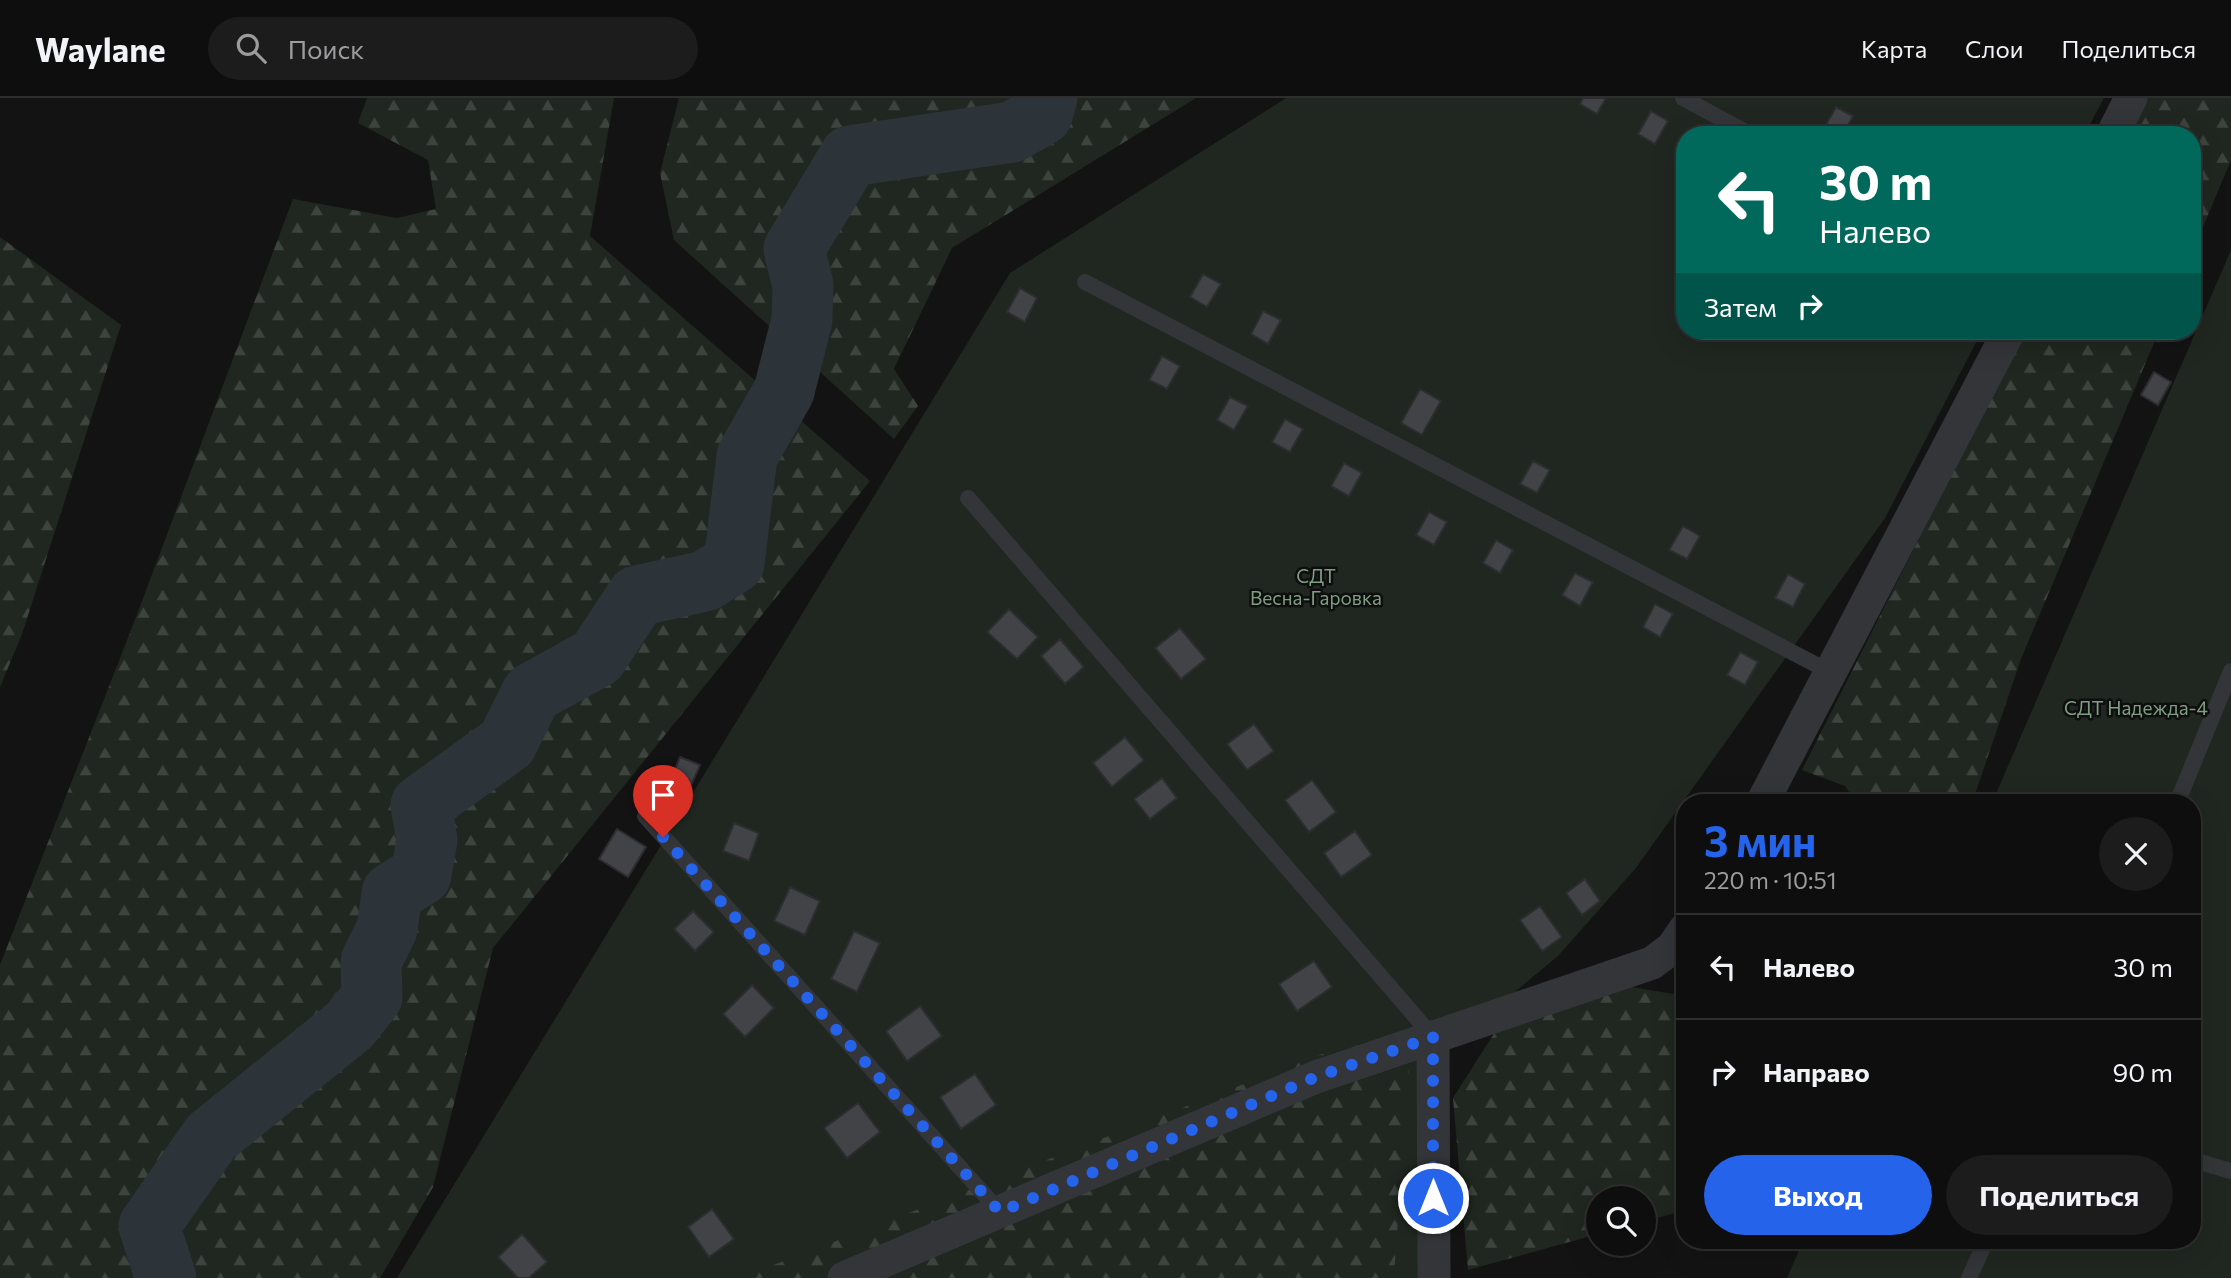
<!DOCTYPE html>
<html lang="ru">
<meta charset="utf-8">
<style>
:root{--surface:#0e0e0f;--page:#1c1c1d;--text:#f1f3f6;--muted:#9b9c9e;--line:#2e2e2f;--accent:#2563eb}
body{margin:0;font-family:Commissioner,sans-serif;background:var(--page);color:var(--text);height:100vh;display:flex;flex-direction:column;font-size:26px;white-space:nowrap}
*{box-sizing:border-box;margin:0}
p{font-size:23px;color:var(--muted)}
.icon{flex:none;width:38px;height:38px;fill:none;stroke:currentColor;stroke-width:2;stroke-linecap:round;stroke-linejoin:round}
.map{position:relative;flex:1;overflow:hidden}
.panel{position:absolute;left:1676px;top:696px;width:525px;height:455px;display:flex;flex-direction:column;background:var(--surface);border-radius:28px;box-shadow:0 7px 28px #0002,0 0 0 2px var(--line)}
.panel>*{flex:none}
.top-card{position:absolute;left:1676px;top:28px;width:525px;height:214px;border-radius:28px;box-shadow:0 7px 28px #0002,0 0 0 2px var(--line);background:#00695c;color:#fff;overflow:hidden}
.tools{position:absolute;left:1586px;top:1088px;display:grid;gap:14px}
.tools a{display:grid;place-items:center;width:70px;height:70px;border-radius:50%;background:var(--surface);box-shadow:0 7px 28px #0002,0 0 0 2px var(--line);font-size:35px}
.pin{position:absolute;display:grid;place-items:center;width:60px;height:60px;color:#fff;margin:-72px -30px;border-radius:50% 50% 50% 0;rotate:-45deg;box-shadow:0 0 7px #0007}
.pin .icon{rotate:45deg}
.me{position:absolute;width:77px;margin:-38px;rotate:0deg;stroke-linejoin:round;filter:drop-shadow(0 0 5px #0008)}
.turn{display:flex;align-items:center;gap:24px;height:147px;padding:0 28px;font-size:32px}
.turn .icon{width:91px;height:91px;stroke-width:2.5}
.turn b{display:block;font-size:49px;line-height:60px}
.then{display:flex;align-items:center;height:66px;padding:0 28px;background:#0003;gap:14px;font-size:26px}
.round{display:grid;place-items:center;flex:none;width:74px;height:74px;border-radius:37px;background:var(--page)}
.summary{display:flex;align-items:center;justify-content:space-between;height:119px;padding:0 28px}
h1{font-size:42px;font-weight:700;line-height:52px;color:var(--accent)}
.cta{display:flex;gap:14px;margin-top:auto;padding:14px 28px}
.cta a{flex:1;height:80px;border-radius:42px;background:var(--accent);color:#fff;font-size:28px;font-weight:700;line-height:80px;text-align:center}
.cta a+a{background:var(--page);color:var(--text)}
ul{padding:0;list-style:none}
li{display:flex;align-items:center;gap:21px;height:105px;padding:0 28px;border-top:2px solid var(--line)}
li div{flex:1}
li b{display:block;font-size:26px}
li em{font-style:normal}
header{display:flex;align-items:center;gap:42px;box-sizing:border-box;height:98px;padding:0 35px;background:var(--surface);border-bottom:2px solid var(--line)}
header strong{font-size:33px}
nav{display:flex;gap:38px;margin-inline-start:auto;font-size:24px}
.search{width:490px;height:63px;background:var(--page);display:flex;align-items:center;gap:18px;box-sizing:border-box;padding:0 24px;border-radius:38px;color:var(--muted);font-size:26px}
.map>svg:first-child{display:block}
.green{fill:#1f2720}
.forest{fill:url(#forest-firs)}
.lines{fill:none;stroke-linecap:round;stroke-linejoin:round}
.river{stroke:#2c3339;stroke-width:61}
.building{fill:#424347;stroke:#2d2d30;stroke-width:2}
.lane{stroke:#343539;stroke-width:16}
.street{stroke:#343539;stroke-width:33}
.route{stroke:#2563eb;stroke-width:12;stroke-dasharray:0 21.6}
.labels{text-anchor:middle;dominant-baseline:central;stroke-width:5;stroke-linejoin:round;paint-order:stroke}
.park-label{font-size:19px;fill:#7d9e80;stroke:#0e0e0f}
</style>
<header>
<strong>Waylane</strong>
<div class="search"><svg class="icon" aria-label="search" viewBox="0 0 24 24"><circle cx="10" cy="10" r="6"/><path d="M15 15l6 6"/></svg>Поиск</div>
<nav><a>Карта</a><a>Слои</a><a>Поделиться</a></nav>
</header>
<div class="map">
<svg width="2231" height="1180" viewBox="0 0 2231 1180">
<defs>
<pattern id="forest-firs" width="22" height="20" patternUnits="userSpaceOnUse" patternTransform="scale(1.75)"><rect width="22" height="20" fill="#1f2720"/><path d="M5 1l3.5 6h-7zM16 11l3.5 6h-7z" fill="#3d443e"/></pattern>
</defs>
<rect width="100%" height="100%" fill="#131314"/>
<g class="green">
<polygon points="1286,0 2104,0 2084,37 1685,37 1685,233 1982,233 1885,420 1636,770 1558,858 1444,953 1450,1180 397,1180 1010,175"/>
<polygon points="2231,152 2231,1180 1787,1180 1803,1143 2193,1143 2193,705 1992,705"/>
</g>
<g class="forest">
<polygon points="367,0 614,0 590,138 870,383 493,850 433,1089 380,1180 0,1180 0,867 133,527 293,101 397,120 436,111 428,62 358,25"/>
<polygon points="679,0 1196,0 952,150 894,271 918,308 894,341 674,142 660,75"/>
<polygon points="2146,0 2231,0 2231,62 2193,153 2193,37 2126,37"/>
<polygon points="0,139 121,227 22,536 0,589"/>
<polygon points="2024,233 2159,233 2021,561 1972,705 1857,705 1845,688 1802,672"/>
<polygon points="1631,889 1685,898 1685,1112 1643,1124 1643,1101 1598,1101 1598,1136 1468,1172 1453,1000 1502,923"/>
<polygon points="1356,943 1411,945 1394,1177 1384,1180 740,1180"/>
</g>
<g class="lines">
<polyline class="river" points="166,1180 149,1128 211,1039 350,927 372,899 371,863 387,831 392,795 421,777 427,742 421,707 507,645 532,595 597,559 637,498 705,483 734,465 747,358 784,293 802,222 803,187 794,151 850,58 1012,34 1042,17 1047,0"/>
</g>
<g class="building">
<polygon points="1583,0 1606,0 1597,16 1580,6"/>
<polygon points="1836,9 1853,18 1843,37 1831,37 1823,32"/>
<polygon points="1651,13 1668,23 1655,46 1638,36"/>
<polygon points="1203,176 1221,186 1207,209 1190,199"/>
<polygon points="1020,190 1037,200 1025,224 1007,214"/>
<polygon points="1263,213 1281,222 1268,246 1251,236"/>
<polygon points="1162,258 1180,268 1167,291 1149,282"/>
<polygon points="2154,274 2171,284 2158,307 2141,297"/>
<polygon points="1420,291 1441,303 1422,337 1401,325"/>
<polygon points="1230,299 1248,308 1234,332 1217,322"/>
<polygon points="1285,321 1303,331 1290,354 1272,344"/>
<polygon points="1533,363 1550,372 1537,395 1520,386"/>
<polygon points="1344,365 1362,375 1349,398 1331,388"/>
<polygon points="1429,414 1447,424 1434,447 1416,437"/>
<polygon points="1683,428 1700,438 1687,461 1669,452"/>
<polygon points="1496,442 1513,452 1500,475 1483,465"/>
<polygon points="1575,475 1593,484 1580,508 1562,497"/>
<polygon points="1788,476 1805,486 1793,509 1775,500"/>
<polygon points="1655,506 1673,516 1660,539 1643,529"/>
<polygon points="1009,511 1038,539 1017,561 987,534"/>
<polygon points="1180,530 1206,561 1181,581 1155,550"/>
<polygon points="1060,541 1084,569 1065,586 1041,558"/>
<polygon points="1740,554 1758,564 1745,587 1727,577"/>
<polygon points="1254,626 1274,653 1247,672 1227,646"/>
<polygon points="1125,639 1144,662 1112,689 1093,665"/>
<polygon points="680,659 700,667 686,699 667,690"/>
<polygon points="1162,680 1177,700 1150,721 1134,701"/>
<polygon points="1312,682 1336,714 1309,734 1285,702"/>
<polygon points="734,725 759,735 749,763 723,753"/>
<polygon points="617,731 646,749 628,779 599,761"/>
<polygon points="1355,733 1372,757 1341,779 1324,755"/>
<polygon points="1585,781 1600,803 1582,817 1566,795"/>
<polygon points="790,789 820,803 805,837 774,823"/>
<polygon points="1540,808 1562,839 1542,853 1520,822"/>
<polygon points="693,813 714,834 695,853 674,831"/>
<polygon points="854,833 880,845 857,894 831,881"/>
<polygon points="1314,863 1332,889 1297,913 1279,886"/>
<polygon points="752,887 774,910 745,939 723,916"/>
<polygon points="920,908 942,938 907,963 886,933"/>
<polygon points="975,976 996,1007 961,1031 940,999"/>
<polygon points="858,1005 880,1034 847,1060 824,1030"/>
<polygon points="712,1111 734,1141 709,1159 688,1129"/>
<polygon points="522,1136 547,1164 529,1180 518,1180 498,1159"/>
</g>
<g class="lines">
<g class="lane">
<polyline points="1683,0 1751,37"/>
<polyline points="1085,184 1830,574"/>
<polyline points="968,400 1433,939"/>
<polyline points="2177,705 2231,573"/>
<polyline points="645,718 1000,1114"/>
<polyline points="2193,1062 2231,1073"/>
<polyline points="1969,1180 1986,1143"/>
</g>
<g class="street">
<polyline points="2112,37 2131,0"/>
<polyline points="1762,705 2009,233"/>
<polyline points="1433,939 1434,1180"/>
<polyline points="844,1180 1316,979 1652,865 1672,850 1685,831"/>
</g>
</g>
<g class="lines">
<polyline class="route" points="663,739 1000,1114 1316,979 1433,939 1433,1100"/>
</g>
<g class="labels">
<g class="park-label">
<text x="1316" y="477">СДТ<tspan x="1316" dy="22">Весна-Гаровка</tspan></text>
<text x="2136" y="609">СДТ Надежда-4</text>
</g>
</g>
</svg>
<div class="tools">
<a><svg class="icon" aria-label="search" viewBox="0 0 24 24"><circle cx="10" cy="10" r="6"/><path d="M15 15l6 6"/></svg></a>
</div>
<div class="pin" style="left:663px;top:739px;background:#d93025"><svg class="icon" aria-label="arrive" viewBox="0 0 24 24"><path d="M6 21V4h12l-3 4 3 4H6"/></svg></div>
<svg class="me" style="left:1433px;top:1100px" viewBox="-20 -20 40 40"><circle r="17" fill="#2563eb" stroke="#fff" stroke-width="3"/><path d="M0-11L8 9 0 5-8 9z" fill="#fff"/></svg>
<div class="top-card">
<div class="turn"><svg class="icon" aria-label="left" viewBox="0 0 24 24"><path d="M17 20v-9H6M10 6l-5 5 5 5"/></svg><div><b>30 m</b>Налево</div></div>
<div class="then">Затем<svg class="icon" aria-label="right" viewBox="0 0 24 24"><path d="M7 20v-9h11M14 6l5 5-5 5"/></svg></div>
</div>
<section class="panel">
<div class="summary"><div><h1>3 мин</h1><p>220 m · 10:51</p></div><a class="round"><svg class="icon" aria-label="close" viewBox="0 0 24 24"><path d="M6 6l12 12M18 6L6 18"/></svg></a></div>
<ul>
<li><svg class="icon" aria-label="left" viewBox="0 0 24 24"><path d="M17 20v-9H6M10 6l-5 5 5 5"/></svg><div><b>Налево</b></div><em>30 m</em></li>
<li><svg class="icon" aria-label="right" viewBox="0 0 24 24"><path d="M7 20v-9h11M14 6l5 5-5 5"/></svg><div><b>Направо</b></div><em>90 m</em></li>
</ul>
<div class="cta"><a>Выход</a><a>Поделиться</a></div>
</section>
</div>
